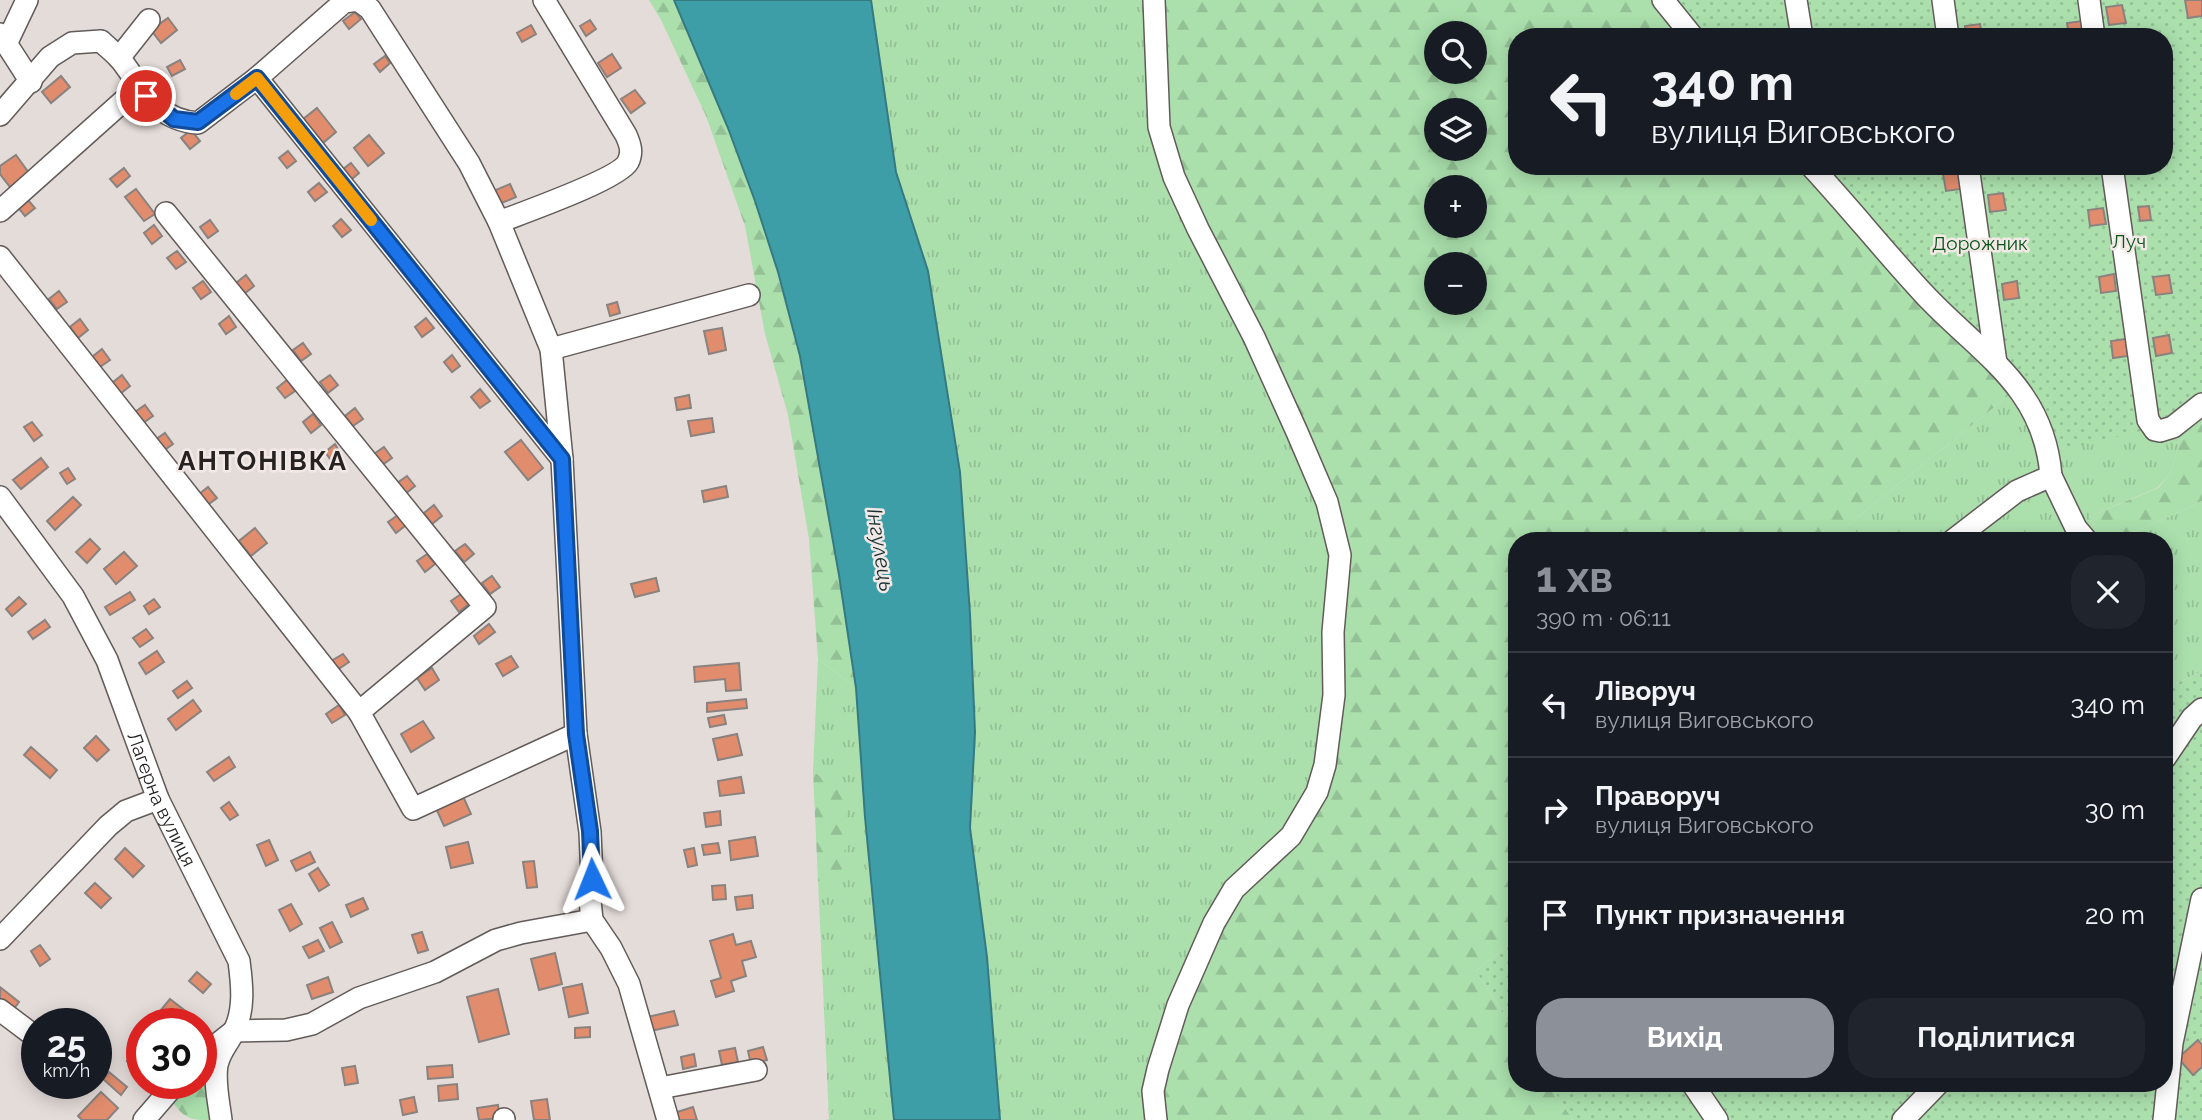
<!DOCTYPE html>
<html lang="uk">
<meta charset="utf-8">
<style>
:root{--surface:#171b24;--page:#20242c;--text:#f1f3f6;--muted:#9ea1a6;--line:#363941;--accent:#8c9099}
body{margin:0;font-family:Raleway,sans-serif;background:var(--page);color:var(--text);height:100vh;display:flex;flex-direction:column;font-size:26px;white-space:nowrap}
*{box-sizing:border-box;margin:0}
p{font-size:23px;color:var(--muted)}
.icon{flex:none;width:38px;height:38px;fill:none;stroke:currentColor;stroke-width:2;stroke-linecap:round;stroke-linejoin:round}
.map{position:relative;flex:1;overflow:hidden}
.drawer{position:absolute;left:1508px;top:532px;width:665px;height:560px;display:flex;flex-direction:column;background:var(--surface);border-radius:28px;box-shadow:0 4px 18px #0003}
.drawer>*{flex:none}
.top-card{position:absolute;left:1508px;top:28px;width:665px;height:147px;border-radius:28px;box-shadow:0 4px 18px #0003;background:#171b24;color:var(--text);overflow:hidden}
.buttons{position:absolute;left:1424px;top:21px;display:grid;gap:14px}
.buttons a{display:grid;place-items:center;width:63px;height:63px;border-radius:50%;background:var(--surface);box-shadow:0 4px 18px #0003;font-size:35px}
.speed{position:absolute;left:21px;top:1008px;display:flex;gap:14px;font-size:35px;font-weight:700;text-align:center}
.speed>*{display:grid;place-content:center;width:91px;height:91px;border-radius:50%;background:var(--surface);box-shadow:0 4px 18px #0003;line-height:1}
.speed small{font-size:18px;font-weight:400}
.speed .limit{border:10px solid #d22;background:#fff;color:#111}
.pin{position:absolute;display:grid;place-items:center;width:60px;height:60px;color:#fff;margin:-30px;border:4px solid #fff;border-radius:50%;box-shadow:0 2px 7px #0007}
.me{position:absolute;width:77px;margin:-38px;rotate:358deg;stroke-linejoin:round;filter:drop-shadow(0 0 5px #0008)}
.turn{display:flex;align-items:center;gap:24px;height:147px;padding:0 28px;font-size:32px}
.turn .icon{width:91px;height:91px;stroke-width:2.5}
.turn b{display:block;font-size:49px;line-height:60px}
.round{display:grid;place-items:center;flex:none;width:74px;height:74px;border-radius:28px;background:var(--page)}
.head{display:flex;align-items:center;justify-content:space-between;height:119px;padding:0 28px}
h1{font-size:42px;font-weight:700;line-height:52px;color:var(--accent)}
.cta{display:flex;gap:14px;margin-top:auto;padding:14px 28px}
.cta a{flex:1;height:80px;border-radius:28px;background:var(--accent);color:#fff;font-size:28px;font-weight:700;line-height:80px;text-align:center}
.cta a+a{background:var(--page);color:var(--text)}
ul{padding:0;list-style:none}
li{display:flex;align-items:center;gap:21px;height:105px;padding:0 28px;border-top:2px solid var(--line)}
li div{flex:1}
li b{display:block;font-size:26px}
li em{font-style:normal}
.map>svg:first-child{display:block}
.grass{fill:url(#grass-tufts)}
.forest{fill:url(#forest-firs);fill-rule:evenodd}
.garden{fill:url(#garden-dots)}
.water{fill:#3d9ea8;stroke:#367980;stroke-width:2}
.building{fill:#e08c6d;stroke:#89827f;stroke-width:2}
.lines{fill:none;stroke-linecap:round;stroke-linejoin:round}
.minor-casing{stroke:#625b59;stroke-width:24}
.minor{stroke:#fff;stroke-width:21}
.route-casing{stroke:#114b97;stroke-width:18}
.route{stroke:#1a73e8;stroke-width:12}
.slow{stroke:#f59e0b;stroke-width:12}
.labels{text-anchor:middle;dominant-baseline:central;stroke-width:5;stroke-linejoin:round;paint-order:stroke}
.park-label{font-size:19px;fill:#075318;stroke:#f2e9e6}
.street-label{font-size:19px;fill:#252221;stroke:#f2e9e6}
.water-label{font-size:21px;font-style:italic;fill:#182f31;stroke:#f2e9e6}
.district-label{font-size:26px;font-weight:bold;letter-spacing:2px;fill:#252221;stroke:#f2e9e6}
</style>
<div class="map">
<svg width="2202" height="1120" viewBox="0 0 2202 1120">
<defs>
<pattern id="grass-tufts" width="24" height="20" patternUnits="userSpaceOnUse" patternTransform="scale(1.75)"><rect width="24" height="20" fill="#abe0ad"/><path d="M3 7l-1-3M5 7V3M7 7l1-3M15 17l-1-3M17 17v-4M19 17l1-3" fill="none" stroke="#93c095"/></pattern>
<pattern id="forest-firs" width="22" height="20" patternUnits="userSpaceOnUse" patternTransform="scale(1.75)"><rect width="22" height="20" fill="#abe0ad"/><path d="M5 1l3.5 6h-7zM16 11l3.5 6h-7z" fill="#93c095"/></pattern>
<pattern id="garden-dots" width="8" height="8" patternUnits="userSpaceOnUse" patternTransform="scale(1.75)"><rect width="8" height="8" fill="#abe0ad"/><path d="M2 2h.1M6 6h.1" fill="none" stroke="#93c095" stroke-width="1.8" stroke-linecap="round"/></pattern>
</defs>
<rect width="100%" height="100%" fill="#e4dcd9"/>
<g class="grass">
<polygon points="871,0 1154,0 1327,502 1355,699 1156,1120 1000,1120 987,957 970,828 975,732 970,614 960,472 928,271 896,172"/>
<polygon points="2018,388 2153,428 2178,430 2179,444 2170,474 2157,488 2090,516 2100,541 1828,541"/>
<polygon points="2202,501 2202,671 2165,689 2165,541 2105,541 2142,529"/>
<polygon points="818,659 856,688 865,817 894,1120 826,1120 829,1119 818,881 840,881 824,779 813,771"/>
</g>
<g class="forest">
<polygon points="649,0 674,0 728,128 755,201 777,272 800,356 839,575 856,688 818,659 809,539 788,415 765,334 745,226 706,116 661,20"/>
<path d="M1154 0H1663L1693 37H1517V166H1811L2018 388 1828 541H1517V937L1476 971 1517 1035V1083H1549L1573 1120H1156L1158 1069 1214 923 1317 792 1333 632 1327 502 1174 177ZM1437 33H1475V72H1437ZM1437 110H1475V149H1437ZM1437 187H1475V226H1437ZM1437 264H1475V303H1437Z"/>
<polygon points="2202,411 2202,501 2142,529 2100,541 2090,516 2158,488 2170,474 2179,444 2178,430"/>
<polygon points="813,771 844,794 847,835 840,882 818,881"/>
<path d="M201 1076 205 1083 210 1120C188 1120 184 1118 171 1100L179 1083H201Z"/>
</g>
<g class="garden">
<polygon points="1663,0 2202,0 2202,411 2153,428 2049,453 2036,415 1811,166 2165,166 2165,37 1693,37"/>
<polygon points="2202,671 2202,1120 1573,1120 1549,1083 2165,1083 2165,689"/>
<polygon points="1517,937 1517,1035 1476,971"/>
</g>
<polygon class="water" points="674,0 871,0 896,172 928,271 960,472 970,614 975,732 970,828 987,957 1000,1120 894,1120 865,817 856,688 839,575 800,356 778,272 755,201 728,128"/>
<g class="building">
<polygon points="2185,0 2202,0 2202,16 2188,18"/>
<polygon points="2122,5 2126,23 2109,25 2106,7"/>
<polygon points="355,12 361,19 349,29 343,21"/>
<polygon points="168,18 177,30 161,43 151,30"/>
<polygon points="590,20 596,29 586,36 580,26"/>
<polygon points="2082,21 2084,37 2069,37 2067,23"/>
<polygon points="1980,24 1982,37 1966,37 1965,26"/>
<polygon points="531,25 536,34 522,42 517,33"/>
<polygon points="612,54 621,68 607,77 598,63"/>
<polygon points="385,56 390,63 380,72 374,64"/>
<polygon points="180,60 185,69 172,76 167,67"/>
<polygon points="61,76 70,87 51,103 42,92"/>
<polygon points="635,90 645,103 631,113 621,99"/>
<polygon points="317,108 336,132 317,148 297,124"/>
<polygon points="191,130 200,141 190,149 181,138"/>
<polygon points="369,135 384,153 368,166 354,148"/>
<polygon points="288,151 296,161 287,168 279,158"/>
<polygon points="16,155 29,173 10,187 0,174 0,166"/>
<polygon points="351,163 359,173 346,184 338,173"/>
<polygon points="124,168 130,176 117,187 110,179"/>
<polygon points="1958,172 1961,189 1946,191 1943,174"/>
<polygon points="319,183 327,192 315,201 308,192"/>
<polygon points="510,184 516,197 497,205 491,192"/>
<polygon points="136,189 155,214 144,221 125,197"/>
<polygon points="22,193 35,208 25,216 13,201"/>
<polygon points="2003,193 2006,210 1990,212 1988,195"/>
<polygon points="2149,206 2151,220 2140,221 2138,207"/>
<polygon points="2103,208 2106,224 2090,226 2088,210"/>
<polygon points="341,219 351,230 342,237 333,226"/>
<polygon points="210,220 218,231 208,238 200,227"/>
<polygon points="154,225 162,236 152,244 144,233"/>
<polygon points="177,251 186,262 176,269 167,258"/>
<polygon points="2114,274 2116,291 2101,293 2099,277"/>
<polygon points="246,275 254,286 244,294 236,283"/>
<polygon points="2169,275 2172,293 2156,295 2153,277"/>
<polygon points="203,281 211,292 201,299 193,288"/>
<polygon points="2017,281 2019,298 2004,300 2002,284"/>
<polygon points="59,291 67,302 57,309 49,299"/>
<polygon points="617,302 620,313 610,316 607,305"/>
<polygon points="229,316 236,327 226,334 219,324"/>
<polygon points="426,318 434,328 422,337 415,327"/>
<polygon points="80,319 88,330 78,338 70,327"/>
<polygon points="722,328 726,350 709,354 704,331"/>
<polygon points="2169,335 2172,353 2156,356 2153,338"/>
<polygon points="2126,339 2128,356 2113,358 2111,341"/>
<polygon points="303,343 311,354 301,361 293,350"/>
<polygon points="102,349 110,360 100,367 92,357"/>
<polygon points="452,355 460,366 452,372 444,362"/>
<polygon points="122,375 130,386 120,394 112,383"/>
<polygon points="330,375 338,385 328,393 320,382"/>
<polygon points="287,380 295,391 285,398 277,388"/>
<polygon points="480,389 490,401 480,408 471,397"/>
<polygon points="689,395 691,408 677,410 675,398"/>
<polygon points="145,405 153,416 143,423 135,412"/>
<polygon points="355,408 363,419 353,426 345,416"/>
<polygon points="313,414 321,425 311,433 303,422"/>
<polygon points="712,418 714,432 691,436 688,421"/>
<polygon points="32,422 42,435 34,441 24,427"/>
<polygon points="165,433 173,444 163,451 155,440"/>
<polygon points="521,440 543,468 528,480 505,452"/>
<polygon points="335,444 342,456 333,463 325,452"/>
<polygon points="384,447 392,458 382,465 374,454"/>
<polygon points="41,458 48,467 21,489 13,480"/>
<polygon points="68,468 75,479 67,484 60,473"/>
<polygon points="407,476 415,486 405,494 397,483"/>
<polygon points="726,486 728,497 704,502 702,491"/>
<polygon points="208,487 217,498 206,506 198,495"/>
<polygon points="73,497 81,505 55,530 47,521"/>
<polygon points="434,505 442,516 432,524 424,513"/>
<polygon points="398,515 406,525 396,533 388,522"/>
<polygon points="255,528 267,543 251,556 239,541"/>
<polygon points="90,539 100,549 87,563 76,552"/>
<polygon points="465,544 474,554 464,562 455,551"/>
<polygon points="124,552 137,566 116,584 104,569"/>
<polygon points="427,554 435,564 425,572 417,561"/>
<polygon points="492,576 500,587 490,594 482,583"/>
<polygon points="656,578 659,591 635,597 631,584"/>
<polygon points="130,592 135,600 110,615 105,607"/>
<polygon points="461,594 469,604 459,612 451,601"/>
<polygon points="19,597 26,604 12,616 6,609"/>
<polygon points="154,599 160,607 149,614 144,606"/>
<polygon points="45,620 50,627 33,639 28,632"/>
<polygon points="489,624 495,632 479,644 474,636"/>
<polygon points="146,629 153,638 140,647 133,638"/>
<polygon points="157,651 164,662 146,674 139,663"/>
<polygon points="343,654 349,662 337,670 331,661"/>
<polygon points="511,656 518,667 503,676 496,664"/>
<polygon points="739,663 741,690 726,691 725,679 695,682 694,667"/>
<polygon points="432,668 439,680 425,690 417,678"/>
<polygon points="187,681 192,688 178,698 173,691"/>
<polygon points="746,699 747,708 707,712 707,703"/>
<polygon points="193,700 201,711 176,730 168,719"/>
<polygon points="339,705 345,715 332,723 326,714"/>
<polygon points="724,715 726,724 710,727 708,718"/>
<polygon points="423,721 434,738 411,752 401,734"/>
<polygon points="737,734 742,755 718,760 713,739"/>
<polygon points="96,736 109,750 97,761 84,748"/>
<polygon points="31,747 57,770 50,778 24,755"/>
<polygon points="229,757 235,767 214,781 207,772"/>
<polygon points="741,777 744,793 720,796 718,781"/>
<polygon points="462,794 471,814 444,826 435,806"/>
<polygon points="229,802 238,815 230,820 221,808"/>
<polygon points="720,811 721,825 706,827 704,813"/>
<polygon points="755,837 758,856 731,860 729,841"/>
<polygon points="269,840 278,860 266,866 257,845"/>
<polygon points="468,842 473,863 451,868 446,847"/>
<polygon points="718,843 720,853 704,855 702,845"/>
<polygon points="125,848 144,866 133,877 115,859"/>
<polygon points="694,848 697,865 688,867 684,850"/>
<polygon points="310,852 315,862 296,871 291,861"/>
<polygon points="534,861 537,887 527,888 523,862"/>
<polygon points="318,868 329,885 319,891 309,874"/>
<polygon points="95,883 111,898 101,908 85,893"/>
<polygon points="725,885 726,899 713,900 712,886"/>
<polygon points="752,895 753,908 737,910 735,897"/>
<polygon points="363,898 368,909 351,917 346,905"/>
<polygon points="291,904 302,924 290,931 279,910"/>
<polygon points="332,922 342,942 330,948 320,928"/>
<polygon points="422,932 428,950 418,953 412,935"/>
<polygon points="733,934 736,945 751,941 756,957 742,961 746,976 731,981 734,991 716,997 711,981 721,978 710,941"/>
<polygon points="318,940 324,951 309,958 303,947"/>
<polygon points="40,945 50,959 40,966 31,951"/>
<polygon points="555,953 562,984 539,990 531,959"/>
<polygon points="197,972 211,984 203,993 189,981"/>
<polygon points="328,977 333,992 312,999 307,985"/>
<polygon points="582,984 588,1013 569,1017 563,988"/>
<polygon points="0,987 19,1002 13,1010 0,1000"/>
<polygon points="498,989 509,1034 479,1042 467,997"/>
<polygon points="170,999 188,1013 179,1024 176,1024 160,1011"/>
<polygon points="674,1011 678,1025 646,1032 643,1018"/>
<polygon points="590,1027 590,1037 575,1038 575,1028"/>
<polygon points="2198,1040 2202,1045 2202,1067 2193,1075 2178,1058"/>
<polygon points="763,1047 767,1060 751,1064 748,1051"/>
<polygon points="735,1048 738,1062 722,1065 719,1051"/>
<polygon points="135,1051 142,1057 140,1072 127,1061"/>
<polygon points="694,1054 696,1066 683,1069 681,1057"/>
<polygon points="452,1065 453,1077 428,1079 427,1067"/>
<polygon points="355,1066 358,1083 345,1085 342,1068"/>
<polygon points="109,1072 127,1087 121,1095 103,1079"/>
<polygon points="457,1084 458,1099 439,1101 438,1086"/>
<polygon points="101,1092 118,1108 107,1120 82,1120 78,1116"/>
<polygon points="414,1097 417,1112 403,1115 400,1100"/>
<polygon points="547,1099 550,1120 534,1120 531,1101"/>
<polygon points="498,1105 500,1118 479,1120 477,1108"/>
<polygon points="693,1107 697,1120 676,1120 674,1113"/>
</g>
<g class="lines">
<g class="minor-casing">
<g id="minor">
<polyline points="1154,0 1159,127 1174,177 1198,229 1254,337 1297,432 1327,502 1340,555 1333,632 1334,695 1325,765 1317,792 1291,836 1234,889 1214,923 1178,1005 1158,1069 1153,1091 1156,1120"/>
<polyline points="1663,0 1693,37"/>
<polyline points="1796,0 1802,37"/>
<polyline points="1943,0 1948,37"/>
<polyline points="2089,0 2094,37"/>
<polyline points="0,34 31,82"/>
<polyline points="6,44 27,0"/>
<polyline points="119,58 149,20"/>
<polyline points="257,78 562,459"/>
<path d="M0 115 50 57 72 43 101 41C107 47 115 53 121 60 143 89 156 120 198 123L257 78 344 2 358 0 370 9 469 163 499 222 551 349 562 459 576 734 590 832 592 879 590 900 592 920 611 948 629 984 668 1120"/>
<path d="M1811 166C1850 208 1885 252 1924 294 1979 353 2044 386 2051 476L2017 491 1952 541"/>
<polyline points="1968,166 1996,363"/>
<polyline points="2112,166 2148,420 2155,430 2160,431 2173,427 2202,404"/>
<polyline points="0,211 139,87"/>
<path d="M499 222C522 213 619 179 628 162 633 152 630 144 626 135L544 0"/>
<polyline points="0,257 359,712 485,607 166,213"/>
<polyline points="551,349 749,295"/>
<polyline points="2051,476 2076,528 2087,541"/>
<path id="s1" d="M0 497 73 596 107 660 158 799 239 961C242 984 245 1010 234 1031 228 1044 220 1051 217 1065 214 1082 219 1103 221 1120"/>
<polyline points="359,712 413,809 576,734"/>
<polyline points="2165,758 2192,718 2202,709"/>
<polyline points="0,939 108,826 126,811 158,799"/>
<polyline points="0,1010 37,1038"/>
<polyline points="201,1057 234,1031 286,1030 312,1024 359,998 435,972 496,940 521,933 592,920"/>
<polyline points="1692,1083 1717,1120"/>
<polyline points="660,1088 756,1070"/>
<polyline points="504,1119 504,1120"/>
<polyline points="144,1120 176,1083"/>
<polyline points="1903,1120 1939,1083"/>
<polyline points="2164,1120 2172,1043 2202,899"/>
</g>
</g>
<use href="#minor" class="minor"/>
</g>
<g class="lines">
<g class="route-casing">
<polyline id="route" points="146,96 174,119 198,122 257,78 562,459 576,734 590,831 592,879"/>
</g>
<use href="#route" class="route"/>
<polyline class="slow" points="236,94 257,78 371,220"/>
</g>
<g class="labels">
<g class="park-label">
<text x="2129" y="241">Луч</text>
<text x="1980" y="243">Дорожник</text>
</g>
<g class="street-label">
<text stroke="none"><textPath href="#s1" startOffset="345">Лагерна вулиця</textPath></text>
</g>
<g class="water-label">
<text transform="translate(881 550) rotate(81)">Інгулець</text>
</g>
<g class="district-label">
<text x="263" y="461">АНТОНІВКА</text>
</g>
</g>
</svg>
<div class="buttons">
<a><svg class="icon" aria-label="search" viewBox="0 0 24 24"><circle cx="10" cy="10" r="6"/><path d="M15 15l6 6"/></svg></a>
<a><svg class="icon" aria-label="layers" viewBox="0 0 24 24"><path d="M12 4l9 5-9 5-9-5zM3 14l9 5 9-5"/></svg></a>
<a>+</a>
<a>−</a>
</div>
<div class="speed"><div>25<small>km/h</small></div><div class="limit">30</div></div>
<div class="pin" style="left:146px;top:96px;background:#d93025"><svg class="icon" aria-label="arrive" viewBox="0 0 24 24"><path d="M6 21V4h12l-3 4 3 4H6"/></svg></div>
<svg class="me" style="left:592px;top:879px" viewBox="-20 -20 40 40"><path d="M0-17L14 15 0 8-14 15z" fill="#1a73e8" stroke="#fff" stroke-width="4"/></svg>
<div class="top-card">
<div class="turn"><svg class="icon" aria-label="left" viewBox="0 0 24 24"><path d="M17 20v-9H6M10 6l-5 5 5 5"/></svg><div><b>340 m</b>вулиця Виговського</div></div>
</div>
<section class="drawer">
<div class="head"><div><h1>1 хв</h1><p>390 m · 06:11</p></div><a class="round"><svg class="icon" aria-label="close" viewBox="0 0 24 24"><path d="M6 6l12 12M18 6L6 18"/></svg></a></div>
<ul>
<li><svg class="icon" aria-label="left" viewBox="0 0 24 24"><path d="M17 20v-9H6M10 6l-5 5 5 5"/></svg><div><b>Ліворуч</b><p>вулиця Виговського</p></div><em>340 m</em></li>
<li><svg class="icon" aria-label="right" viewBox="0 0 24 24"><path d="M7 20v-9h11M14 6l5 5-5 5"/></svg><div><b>Праворуч</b><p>вулиця Виговського</p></div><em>30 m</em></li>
<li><svg class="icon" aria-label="arrive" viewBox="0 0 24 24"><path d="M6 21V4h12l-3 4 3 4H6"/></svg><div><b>Пункт призначення</b></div><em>20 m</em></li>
</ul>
<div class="cta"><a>Вихід</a><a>Поділитися</a></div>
</section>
</div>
